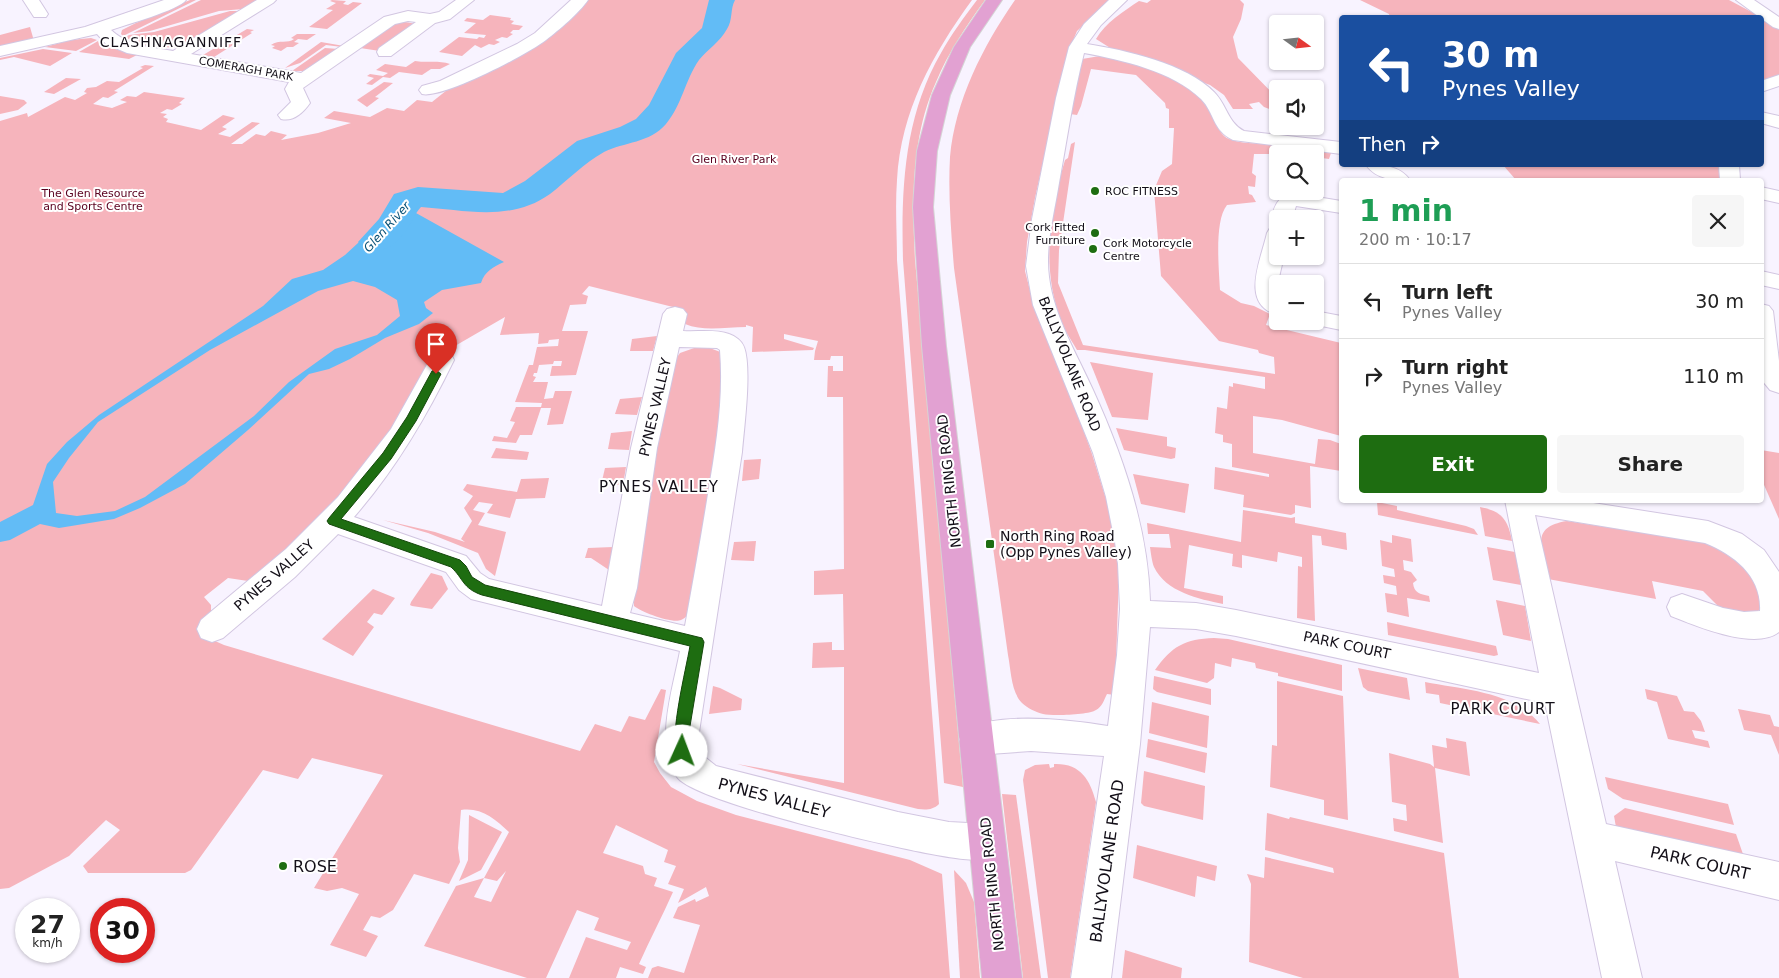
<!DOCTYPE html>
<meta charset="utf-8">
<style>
:root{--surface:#fff;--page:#f6f6f6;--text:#222;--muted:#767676;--line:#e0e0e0;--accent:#1e6d11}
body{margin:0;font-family:"DejaVu Sans",sans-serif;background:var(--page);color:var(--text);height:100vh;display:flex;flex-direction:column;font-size:19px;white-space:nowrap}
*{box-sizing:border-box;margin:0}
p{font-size:16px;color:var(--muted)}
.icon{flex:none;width:28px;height:28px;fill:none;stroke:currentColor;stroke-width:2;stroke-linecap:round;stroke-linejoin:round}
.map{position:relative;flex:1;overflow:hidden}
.details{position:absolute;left:1339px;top:178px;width:425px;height:325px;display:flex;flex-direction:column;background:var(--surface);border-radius:5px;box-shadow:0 1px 4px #0004}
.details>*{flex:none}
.guide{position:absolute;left:1339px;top:15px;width:425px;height:152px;border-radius:5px;box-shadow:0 1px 4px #0004;background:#1a4fa0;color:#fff;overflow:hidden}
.needle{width:32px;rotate:105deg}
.controls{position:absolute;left:1269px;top:15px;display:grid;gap:10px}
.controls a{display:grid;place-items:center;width:55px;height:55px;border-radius:5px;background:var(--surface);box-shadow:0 1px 4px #0004;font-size:25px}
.speed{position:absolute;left:15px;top:898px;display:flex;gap:10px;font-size:25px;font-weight:700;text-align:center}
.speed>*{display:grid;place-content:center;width:65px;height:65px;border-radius:50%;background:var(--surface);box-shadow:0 1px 4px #0004;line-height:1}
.speed small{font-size:12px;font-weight:400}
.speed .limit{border:8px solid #d22;background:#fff;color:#111}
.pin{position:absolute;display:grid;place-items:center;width:42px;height:42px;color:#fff;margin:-51px -21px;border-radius:50% 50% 50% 0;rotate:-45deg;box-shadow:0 0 5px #0007}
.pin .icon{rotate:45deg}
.me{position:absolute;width:55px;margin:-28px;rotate:2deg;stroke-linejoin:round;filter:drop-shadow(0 0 4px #0008)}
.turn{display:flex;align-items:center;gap:18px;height:105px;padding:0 20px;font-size:22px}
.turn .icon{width:65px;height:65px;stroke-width:2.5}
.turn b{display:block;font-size:35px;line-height:42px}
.then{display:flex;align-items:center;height:48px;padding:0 20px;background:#0003;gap:10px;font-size:19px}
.round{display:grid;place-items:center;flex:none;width:52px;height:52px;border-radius:5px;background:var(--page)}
.head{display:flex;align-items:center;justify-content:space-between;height:85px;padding:0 20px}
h1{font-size:30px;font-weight:700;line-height:38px;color:#1e9e55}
.primary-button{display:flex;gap:10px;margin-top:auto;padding:10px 20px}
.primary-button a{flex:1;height:58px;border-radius:5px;background:var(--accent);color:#fff;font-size:20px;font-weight:700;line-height:58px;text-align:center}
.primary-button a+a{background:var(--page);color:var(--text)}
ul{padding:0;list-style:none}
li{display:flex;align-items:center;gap:15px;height:75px;padding:0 20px;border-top:1px solid var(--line)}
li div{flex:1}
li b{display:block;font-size:19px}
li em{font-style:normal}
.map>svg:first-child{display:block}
.green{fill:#f6b4bc;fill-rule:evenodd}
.water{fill:#62bcf6;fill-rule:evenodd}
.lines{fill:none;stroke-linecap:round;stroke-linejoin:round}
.river{fill:#62bcf6;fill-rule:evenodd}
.minor-casing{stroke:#d2c6e1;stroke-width:2}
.major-casing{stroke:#d5d4d5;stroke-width:2}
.minor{fill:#fff;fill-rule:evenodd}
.major{fill:#e2a1d2;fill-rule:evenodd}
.route{fill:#1e6d11;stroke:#14470b}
.poi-dot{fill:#1e6d11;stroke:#fff;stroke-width:2}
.labels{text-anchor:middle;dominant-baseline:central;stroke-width:4;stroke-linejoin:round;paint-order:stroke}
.far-street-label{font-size:11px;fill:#130f18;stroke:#fff}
.far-park-label{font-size:11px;fill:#5a001f;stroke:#fff}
.far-poi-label{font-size:11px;fill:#130f18;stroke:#fff;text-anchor:start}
.far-water-label{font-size:12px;font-style:italic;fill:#085177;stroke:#fff}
.far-quarter-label{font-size:14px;letter-spacing:1px;fill:#130f18;stroke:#fff}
.street-label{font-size:14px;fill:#130f18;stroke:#fff}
.poi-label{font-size:14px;fill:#130f18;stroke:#fff;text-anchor:start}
.neighbourhood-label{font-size:15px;letter-spacing:1px;fill:#130f18;stroke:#fff}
.near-street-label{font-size:16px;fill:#130f18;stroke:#fff}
.near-poi-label{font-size:16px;fill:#130f18;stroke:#fff;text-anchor:start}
</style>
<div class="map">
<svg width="1779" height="978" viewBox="0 0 1779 978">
<rect width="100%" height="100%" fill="#f8f3ff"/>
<g class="green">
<polygon points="190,0 196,0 123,36 121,34 122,30 136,23"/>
<polygon points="201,0 258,0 243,9 219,11 150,31 133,33"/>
<polygon points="332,0 346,1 343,4 348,5 353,2 362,3 327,29 309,27 333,10 326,9 336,3 330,1"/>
<path d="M586 0H972C932 55 901 111 897 180 895 207 897 234 897 260L939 804C933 810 926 810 918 809L737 764 844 783V667L812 668 813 643 832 642V650H844L843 594 814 595V571L844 569 843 397H827L828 366H833V371H843V356H831L830 360H814L815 351 818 341 784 334V339L814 348 813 350 752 352 753 327 746 325V327C726 327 704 332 685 324L684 318 685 310 589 286 582 294 588 296 586 304 570 305 562 331H588L576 375 550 376 552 366H561L562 361H554L553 364 539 365 537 373H534L533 376 536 377 533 382H548L544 399 553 398 555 391H572L563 424 547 425 551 408H541L532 435H520L516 443 492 441 494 436 507 438 515 422 510 421 516 407H541L542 403 515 402 529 365H533L537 347 558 346 559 339 549 340 548 343 538 344 539 333 500 335 505 317 429 361 400 418 376 453 297 544 248 581 228 578 204 597 211 605V614L221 637 215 641 224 645 580 751 595 724 621 732 629 716 645 720 661 689 666 690 654 762 660 773 671 787 697 801 736 815 910 860 942 874 950 978H648L652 968 658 966 684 973 700 925 673 918 678 907 695 899 696 902 709 896 706 887 678 903 684 889 668 884 676 866 664 862 668 850 616 825 603 853 643 866 645 874 657 878 654 886 673 892C662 917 650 939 639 964L646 967 643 974 620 967 616 978H569L586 937 627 950 631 942 594 930 599 918 577 910 546 978H527L424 946 456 886 484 878 509 832C495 819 481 807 461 810L458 848 460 862 449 884 414 874 393 910 380 918 371 916 363 930 378 936 366 957 330 945 359 894 342 888 327 891 314 888 383 775 312 758 298 779 263 770 191 870 185 873H88L83 866 120 830 106 820 69 856 9 888 0 889V121L27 113 28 117 65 97 75 100 87 93 84 92 87 88 96 87 107 81 119 82 143 68 140 67 145 65 154 66 114 91 118 92 108 98 103 97 93 104 112 108 127 102 120 100 127 96 136 97 144 92 185 98 179 103 182 104 172 110 167 109 160 113 167 114 163 117 168 119 166 122 201 130 223 115 235 118 222 127 227 129 218 134 230 137 252 122 260 123 231 144H242L256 134 265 136 271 131 287 135 281 140 318 133 351 123 324 118 334 111 370 117 387 108 404 111 417 100 432 102 452 86ZM506 871 491 902 474 897 484 878 497 881Z"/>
<path d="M977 0H985C966 26 948 53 936 82 911 138 912 200 915 260L963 787 944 783 903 260C901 189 904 117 941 53 951 35 964 17 977 0Z"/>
<path d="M1015 0H1111L1077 31 1067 55 1035 198 1027 242 1025 271 1034 306 1057 357 1092 454 1111 515 1119 571 1115 695 1107 694C1104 700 1102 707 1096 710 1089 715 1052 716 1043 714 1036 712 1027 708 1022 703 1011 692 1011 670 1008 655L954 268C951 231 948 194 950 157 955 101 983 46 1015 0Z"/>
<path d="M1151 0H1240L1244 4 1241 19 1233 37 1238 58 1277 98V112L1264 107 1259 102 1249 104 1253 109H1233L1224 95 1210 85 1115 51 1096 39C1105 23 1124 11 1139 1L1147 3Z"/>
<polygon points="1360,0 1729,0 1761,17 1390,18 1389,14"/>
<polygon points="230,11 240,11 176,48 146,45 125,38 129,35 154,32"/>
<polygon points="490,15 511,18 510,20 514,21 511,24 523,26 519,30 513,30 510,33 513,34 507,38 502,37 495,40 500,42 494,45 489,44 481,48 475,45 462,56 439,52 459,37 477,39 479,37 484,38 486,35 464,33 476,23 464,21 467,18 483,20"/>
<polygon points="1761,18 1779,30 1779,76 1761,80"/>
<polygon points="405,22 417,24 380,51 360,48 396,23"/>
<polygon points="30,27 34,41 0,47 0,35"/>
<polygon points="247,29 254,30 250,32 252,33 214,57 203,55"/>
<path d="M297 34H316L307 40 298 39 294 42 299 43 293 47H287L281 51 272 48 275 46 271 45C279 39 288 44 294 39L291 38Z"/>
<polygon points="91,38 97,40 76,51 45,47 71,40"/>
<polygon points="98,41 99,43 103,41 115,49 137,55 129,59 79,52"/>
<polygon points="321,42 344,46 342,47 326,45 300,63 285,68"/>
<polygon points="325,48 339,49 304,71 292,71"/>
<polygon points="43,49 72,53 50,66 14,57 0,60 0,58"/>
<path d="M1100 56C1123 58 1184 79 1200 95 1211 107 1215 133 1229 139 1241 144 1255 143 1267 144 1289 146 1311 148 1332 150L1329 159 1315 157V154H1254L1252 173 1256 176 1255 187 1248 186 1249 194 1252 195 1256 202 1227 205C1214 221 1219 269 1220 290L1241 303 1254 306 1270 314 1266 325 1341 343V436L1282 420 1253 416V453L1315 464 1318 439 1330 440 1341 444V471L1310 466 1311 508 1295 505V513L1291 515 1243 507 1244 495 1214 489 1215 467 1269 477V474L1232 467V444L1223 442V435L1215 433 1217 407 1227 409 1229 386 1233 387V383L1265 389V377L1085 350H1077C1072 341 1066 333 1062 323 1041 271 1049 213 1065 160L1068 158 1071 144 1075 142 1059 250 1058 283 1083 345 1275 374 1274 357 1259 353 1258 350 1219 341 1161 276 1154 190 1162 171 1172 164 1174 128H1169V109L1166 108 1165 103 1136 75 1091 69 1081 106 1077 115 1070 114 1082 59Z"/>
<path d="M415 61C427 63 439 60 450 64L440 69H431L422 75 399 72 390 78 383 77 372 85 366 84 374 78 367 76 370 74 383 76 388 73 376 70 385 64 406 67Z"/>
<polygon points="66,78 81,79 54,94 44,92"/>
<polygon points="384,82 393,83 375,97 379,98 367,107 357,100"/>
<polygon points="0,96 24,100 27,103 18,110 0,114"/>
<polygon points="1503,165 1722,165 1721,180 1516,180"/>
<polygon points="657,336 653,351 630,351 632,339"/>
<path d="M697 347H707L723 353 718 453 688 615C685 617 684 619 681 620 673 624 641 612 634 606V598L655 447 675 360 680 353Z"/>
<polygon points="1090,362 1153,373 1148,420 1112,417"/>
<polygon points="642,397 637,415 615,414 620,399"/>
<polygon points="1116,428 1167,437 1167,446 1176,448 1175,458 1171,459 1124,450"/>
<polygon points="632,431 629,450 608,449 611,433"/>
<polygon points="496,448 529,452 527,460 491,458"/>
<polygon points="1761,450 1779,453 1779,519 1761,478"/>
<polygon points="761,459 759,479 742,481 744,460"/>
<polygon points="626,467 623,485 601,485 605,468"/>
<polygon points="1133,474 1189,484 1185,513 1141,504"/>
<polygon points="549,478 545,498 516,499 510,518 487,513 493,504 479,502 473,510 485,513 478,525 506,532 495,576 486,569 478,553 428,533 383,520 435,532 465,542 461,539 472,521 464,508 473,496 463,490 467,484 517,492 521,479"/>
<polygon points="1377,502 1397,506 1397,510 1466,526 1474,529 1478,535 1378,515"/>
<path d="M1480 507C1502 511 1508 520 1512 541L1485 536Z"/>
<path d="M1243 510 1291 518 1295 517V523L1346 533 1347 550 1322 545 1321 536 1312 535 1315 621 1297 618 1298 566 1302 567V557L1278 552 1277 562 1242 555V568L1232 566 1233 554 1189 545 1184 588 1223 596V604C1199 599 1166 592 1154 567 1152 562 1151 554 1150 547L1171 548 1169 534H1148L1147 523 1241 542Z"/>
<path d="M1567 521 1708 543 1741 558 1762 596 1760 609 1755 614 1745 615 1719 607 1703 591 1652 581 1656 599 1548 579C1543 550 1528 527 1567 521Z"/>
<path d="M1392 535 1411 539 1413 562 1403 560 1404 570 1411 572 1417 580 1413 583C1414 593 1420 594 1429 596L1430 602 1407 598 1409 617 1387 612 1385 593 1397 595 1396 586 1384 583 1383 575 1395 577 1394 569 1382 566 1380 540 1392 543Z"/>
<polygon points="756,541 754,561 731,560 734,542"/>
<polygon points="613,547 609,570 591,558 585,558 588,548"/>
<polygon points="1487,547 1515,552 1521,585 1493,580"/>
<polygon points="431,573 442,576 448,589 432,609 412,606 410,605 411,602"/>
<polygon points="373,589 395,598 382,615 374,613 367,622 374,627 353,656 322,639"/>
<polygon points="1496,600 1525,606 1531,641 1503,635"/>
<polygon points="1387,622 1496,646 1498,655 1494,656 1388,635"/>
<path d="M1214 638 1228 639 1342 665V691L1278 676V673L1256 668 1255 663 1232 658 1231 667 1215 663 1214 678 1207 683 1155 670C1172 646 1185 639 1214 638Z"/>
<polygon points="1358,668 1407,678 1410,700 1368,691 1363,687"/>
<polygon points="1154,676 1211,689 1211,705 1157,692 1153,689"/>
<polygon points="1277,681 1343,696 1348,820 1324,815 1324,800 1270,787 1272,745 1277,746"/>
<path d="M1425 682C1465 690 1512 691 1540 724L1440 703 1439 695 1426 693Z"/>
<polygon points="713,686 720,688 742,699 741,710 709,714"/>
<polygon points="1645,689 1677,696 1684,711 1694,712 1701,721 1705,732 1692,730 1695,738 1708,741 1710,748 1668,739 1657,702 1647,699"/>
<polygon points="1152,702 1209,716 1207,748 1149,733"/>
<polygon points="1738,709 1770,715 1774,726 1779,727 1779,755 1771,735 1744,730"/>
<polygon points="1446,738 1466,742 1470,776 1435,768 1443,843 1394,831 1393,818 1407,821 1406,805 1392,802 1389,753 1430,764 1434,767 1432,745 1447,748"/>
<polygon points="1148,739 1207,753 1205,773 1146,757"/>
<path d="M1049 764 1050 768 1054 767V764C1080 763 1090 779 1096 802L1070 978H1048L1023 780 1025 770 1035 765Z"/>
<polygon points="1144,771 1205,786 1203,820 1144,806 1141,803"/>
<polygon points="1605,777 1728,804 1734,825 1623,799 1608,789"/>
<polygon points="1002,794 1016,795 1041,978 1023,978"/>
<polygon points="1625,808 1736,834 1744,857 1616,827 1614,816"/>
<polygon points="1267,813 1289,819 1290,817 1444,853 1459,978 1303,978 1249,962 1251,884 1247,874 1264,878 1265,857 1334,873 1333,868 1265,850"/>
<polygon points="469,815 502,832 481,870 459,881 468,860"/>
<polygon points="1137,845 1217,866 1215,881 1197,876 1195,897 1133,878"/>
<polygon points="954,870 966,883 974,902 980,978 960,978"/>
<polygon points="1125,950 1182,968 1181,978 1122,978"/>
</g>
<path class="water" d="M422 193 407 208 504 262C493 267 485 271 481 283L442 290 424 302 426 308 433 313 419 324 385 338 350 359 329 369 309 374 248 430 185 484 140 508 114 519 59 528 40 524 10 540 0 542V522L33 505 47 464 67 442 99 415 263 306 292 279 323 270 345 255 371 231 401 197 410 194ZM353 281 375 287 397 300 400 316 377 335 335 349 289 382 254 416 145 497 115 511 77 516 56 513 53 482 69 458 98 422 210 350 263 321 318 291Z"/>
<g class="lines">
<path class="river" d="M709 0H735C730 9 733 20 727 29 720 42 708 49 699 60 685 80 682 105 666 124 650 143 624 142 604 152 584 163 568 180 550 194 511 222 465 210 421 207 416 212 414 218 410 224 398 243 387 255 364 249L358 242 379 219 394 194 418 187 503 193 525 181 577 141 620 127 636 119 649 105 676 53 702 28Z"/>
<g class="minor-casing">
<g id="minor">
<polygon points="23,0 39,0 48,14 46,17 34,17"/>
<path d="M164 0H186C179 10 125 25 111 30 128 46 150 47 173 51L257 0H276L273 3 191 54 301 73 384 17 408 11 430 14 439 12 456 0H474L450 19 435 23 391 56H379L377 52 379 48 416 22 408 21 395 24 303 88 310 103C303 113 293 122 281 119L278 115 291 102 285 89 289 82 127 53 106 44 97 34 0 56V46L85 27Z"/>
<path d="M571 0H588C579 13 559 30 546 40 528 54 443 99 422 94L419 90 422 86 440 81 517 44 535 33Z"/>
<path d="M1109 0H1127L1101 25 1087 44C1125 50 1187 64 1214 92 1227 105 1228 123 1244 131L1341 142V154L1233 140C1212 130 1215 113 1201 99 1172 71 1122 60 1084 53 1073 96 1067 140 1059 183 1054 214 1045 246 1049 277 1054 317 1077 354 1093 390 1123 456 1148 528 1150 601L1196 603 1236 610 1539 673 1505 500H1574L1708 521 1742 534 1764 550 1779 572V632C1755 651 1696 626 1671 616L1667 607 1671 598 1682 594 1723 608 1744 612 1760 611C1762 577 1735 555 1705 543L1535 515 1606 824 1779 862V900L1615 861 1642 978H1602L1545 703 1236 636 1196 629 1150 627 1140 744 1111 978H1071L1104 756 1031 751 976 755 964 750 959 739 964 728C1004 713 1066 719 1108 726L1117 655 1120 609 1118 564 1115 542 1106 497 1093 453 1033 305 1026 266 1032 219 1056 98 1069 47 1084 24Z"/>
<polygon points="1736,0 1754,0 1779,17 1779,29 1773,27"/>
<polygon points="1779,75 1779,86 1761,92 1761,81"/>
<polygon points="1761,112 1779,116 1779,128 1761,123"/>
<path d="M1366 165C1383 165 1399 165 1410 180 1393 180 1377 180 1366 165Z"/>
<polygon points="1719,165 1739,165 1740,180 1720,180"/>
<polygon points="1761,187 1779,191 1779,203 1761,199"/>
<path d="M1293 193 1341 201V213L1296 206 1292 219H1278V224L1274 223 1271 219C1275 205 1277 197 1293 193Z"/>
<path d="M1278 227V256H1284L1276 290 1278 315C1239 305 1261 260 1267 233L1270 228Z"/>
<polygon points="1761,271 1779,275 1779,289 1761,285"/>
<polygon points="1761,304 1769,306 1773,311 1779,361 1779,393 1770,390 1761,379"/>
<path d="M675 307 683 309 687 314 683 331C697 332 716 329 729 334 735 336 742 341 744 347 752 368 744 428 742 452L699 732 701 754 716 766 898 812 949 822 987 824 1000 829 1005 842 1000 855C987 860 977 860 963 859 923 856 694 803 677 777 654 743 673 689 680 651L471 599 459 590 446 572 338 534 295 577 223 638 212 642 201 638 197 629 201 620 286 549 338 497 391 429 433 354 442 352 451 354 454 360C427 416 395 470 354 517L466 556 480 573 489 579 602 606 631 448 663 314 667 309ZM679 347 717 348 720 350C724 399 716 446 708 494 701 538 693 582 685 626L630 613 637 588 657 448Z"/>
<polygon points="1315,311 1341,316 1341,330 1307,323 1305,321 1315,321"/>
</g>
</g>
<g class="major-casing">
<polygon id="major" points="986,0 1002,0 970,47 950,95 937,151 933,207 946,346 1022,978 982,978 922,346 913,207 917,151 932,95 954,47"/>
</g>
<use href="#minor" class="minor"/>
<use href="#major" class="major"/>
</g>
<path class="route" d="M436 370 441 374 416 421 391 459 341 519 460 560 466 566 472 577 485 585 702 638 704 642 689 732V751L687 755 682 757 677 755C669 737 686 669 690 646L482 595C462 588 464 579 451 567L329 524 327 521 329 518 383 453 407 417 432 371Z"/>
<g class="poi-dot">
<circle cx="1095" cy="191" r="5"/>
<circle cx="1095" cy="233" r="5"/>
<circle cx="1093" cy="249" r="5"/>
<rect x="985" y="539" width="10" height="10" rx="2.5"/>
<circle cx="283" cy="866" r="5"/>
</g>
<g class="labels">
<g class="far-street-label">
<text transform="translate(246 69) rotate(10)">COMERAGH PARK</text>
</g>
<g class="far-park-label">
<text x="734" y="159">Glen River Park</text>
<text x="93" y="193">The Glen Resource<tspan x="93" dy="13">and Sports Centre</tspan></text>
</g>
<g class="far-poi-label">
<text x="1105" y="191">ROC FITNESS</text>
<text x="1085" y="227" text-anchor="end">Cork Fitted<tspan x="1085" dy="13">Furniture</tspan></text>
<text x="1103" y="243">Cork Motorcycle<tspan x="1103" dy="13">Centre</tspan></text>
</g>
<g class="far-water-label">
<text transform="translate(387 227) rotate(-48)">Glen River</text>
</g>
<g class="far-quarter-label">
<text x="171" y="42">CLASHNAGANNIFF</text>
</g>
<g class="street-label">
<text transform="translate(1070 364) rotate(68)">BALLYVOLANE ROAD</text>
<text transform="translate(655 407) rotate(-77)">PYNES VALLEY</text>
<text transform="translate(949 481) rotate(-96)">NORTH RING ROAD</text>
<text transform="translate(274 575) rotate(-41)">PYNES VALLEY</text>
<text transform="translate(1347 645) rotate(12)">PARK COURT</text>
<text transform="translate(992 884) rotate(-96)">NORTH RING ROAD</text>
</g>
<g class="poi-label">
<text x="1000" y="536">North Ring Road<tspan x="1000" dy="16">(Opp Pynes Valley)</tspan></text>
</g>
<g class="neighbourhood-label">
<text x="659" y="487">PYNES VALLEY</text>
<text x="1503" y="709">PARK COURT</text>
</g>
<g class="near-street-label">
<text transform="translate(774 798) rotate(15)">PYNES VALLEY</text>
<text transform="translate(1107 861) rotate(-82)">BALLYVOLANE ROAD</text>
<text transform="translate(1700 863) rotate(13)">PARK COURT</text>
</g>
<g class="near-poi-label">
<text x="293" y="866">ROSE</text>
</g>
</g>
</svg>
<div class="controls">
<a><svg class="needle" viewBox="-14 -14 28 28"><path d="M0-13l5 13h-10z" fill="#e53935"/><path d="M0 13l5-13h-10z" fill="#767676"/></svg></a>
<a><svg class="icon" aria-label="sound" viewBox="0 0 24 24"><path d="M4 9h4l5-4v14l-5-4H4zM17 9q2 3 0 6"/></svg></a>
<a><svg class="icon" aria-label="search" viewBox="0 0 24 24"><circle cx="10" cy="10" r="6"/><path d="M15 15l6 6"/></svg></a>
<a>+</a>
<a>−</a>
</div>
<div class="speed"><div>27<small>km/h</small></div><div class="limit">30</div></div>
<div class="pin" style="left:436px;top:374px;background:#d93025"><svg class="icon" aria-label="arrive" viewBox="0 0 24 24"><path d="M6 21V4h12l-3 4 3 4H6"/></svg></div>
<svg class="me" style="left:682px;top:751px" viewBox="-20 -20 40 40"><circle r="19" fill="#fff"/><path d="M0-13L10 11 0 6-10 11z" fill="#1e6d11"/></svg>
<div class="guide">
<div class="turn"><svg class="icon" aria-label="left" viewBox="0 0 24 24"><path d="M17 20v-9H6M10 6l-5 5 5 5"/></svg><div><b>30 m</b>Pynes Valley</div></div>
<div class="then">Then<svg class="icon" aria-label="right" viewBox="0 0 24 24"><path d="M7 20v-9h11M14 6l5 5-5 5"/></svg></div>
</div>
<section class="details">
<div class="head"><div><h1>1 min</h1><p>200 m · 10:17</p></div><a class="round"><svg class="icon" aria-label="close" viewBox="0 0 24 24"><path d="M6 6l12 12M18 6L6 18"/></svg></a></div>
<ul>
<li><svg class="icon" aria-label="left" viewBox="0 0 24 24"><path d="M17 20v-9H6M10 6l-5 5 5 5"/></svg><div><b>Turn left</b><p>Pynes Valley</p></div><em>30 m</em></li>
<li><svg class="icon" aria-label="right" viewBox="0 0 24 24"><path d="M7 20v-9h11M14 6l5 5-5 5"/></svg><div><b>Turn right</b><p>Pynes Valley</p></div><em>110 m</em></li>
</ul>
<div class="primary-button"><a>Exit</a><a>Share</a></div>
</section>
</div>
